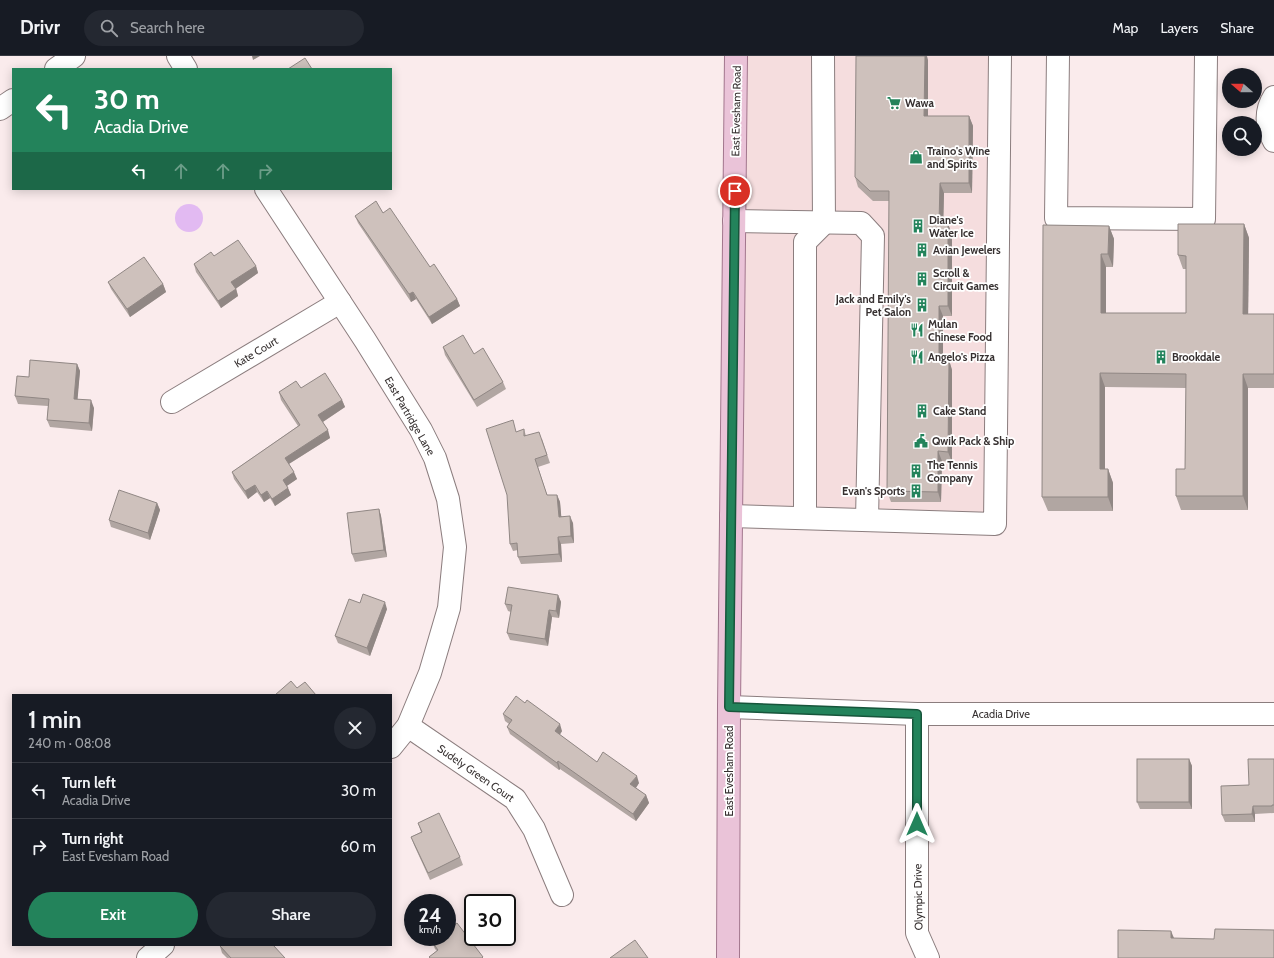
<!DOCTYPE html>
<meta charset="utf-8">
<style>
:root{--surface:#171b24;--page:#242831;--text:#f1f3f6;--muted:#9ea1a6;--line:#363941;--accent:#23835b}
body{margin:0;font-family:Cabin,sans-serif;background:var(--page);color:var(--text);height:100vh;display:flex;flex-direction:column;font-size:15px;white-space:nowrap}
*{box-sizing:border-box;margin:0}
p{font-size:13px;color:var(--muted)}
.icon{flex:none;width:22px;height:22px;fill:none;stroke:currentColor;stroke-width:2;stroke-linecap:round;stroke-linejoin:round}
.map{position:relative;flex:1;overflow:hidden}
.side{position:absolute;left:12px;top:638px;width:380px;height:252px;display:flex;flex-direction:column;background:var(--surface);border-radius:0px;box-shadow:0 2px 10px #0003}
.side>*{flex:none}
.guide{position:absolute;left:12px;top:12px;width:380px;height:122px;border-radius:0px;box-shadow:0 2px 10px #0003;background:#23835b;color:#fff;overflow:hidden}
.needle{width:26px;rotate:290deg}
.buttons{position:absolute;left:1222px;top:12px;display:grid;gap:8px}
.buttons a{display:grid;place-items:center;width:40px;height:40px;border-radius:50%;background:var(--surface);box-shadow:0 2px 10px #0003;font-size:20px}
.speed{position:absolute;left:404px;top:838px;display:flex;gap:8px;font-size:20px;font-weight:700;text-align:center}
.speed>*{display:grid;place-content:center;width:52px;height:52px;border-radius:50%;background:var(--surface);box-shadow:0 2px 10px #0003;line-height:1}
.speed small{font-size:10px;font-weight:400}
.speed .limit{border:2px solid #111;border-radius:6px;background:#fff;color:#111}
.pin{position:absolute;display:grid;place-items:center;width:34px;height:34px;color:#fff;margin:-17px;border:2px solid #fff;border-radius:50%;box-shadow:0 1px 4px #0007}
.me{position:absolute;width:44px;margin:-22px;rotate:0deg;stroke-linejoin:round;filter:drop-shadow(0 0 3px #0008)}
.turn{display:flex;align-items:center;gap:14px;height:84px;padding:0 16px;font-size:18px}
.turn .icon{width:52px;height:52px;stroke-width:2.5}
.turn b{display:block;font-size:28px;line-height:34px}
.lanes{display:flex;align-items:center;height:38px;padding:0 16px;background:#0003;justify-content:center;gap:20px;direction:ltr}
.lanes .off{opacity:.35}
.round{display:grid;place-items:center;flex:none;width:42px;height:42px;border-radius:21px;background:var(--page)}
.overview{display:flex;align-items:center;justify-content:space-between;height:68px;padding:0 16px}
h1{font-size:24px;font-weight:600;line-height:30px}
.button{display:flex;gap:8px;margin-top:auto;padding:8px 16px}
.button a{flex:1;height:46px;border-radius:24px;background:var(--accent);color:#fff;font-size:16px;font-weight:600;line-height:46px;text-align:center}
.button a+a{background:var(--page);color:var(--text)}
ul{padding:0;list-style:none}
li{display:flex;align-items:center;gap:12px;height:56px;padding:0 16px;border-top:1px solid var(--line)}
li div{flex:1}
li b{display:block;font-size:15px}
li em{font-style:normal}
header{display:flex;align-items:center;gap:24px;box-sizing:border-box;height:56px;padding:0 20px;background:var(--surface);border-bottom:1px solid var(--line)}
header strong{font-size:19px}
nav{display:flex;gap:22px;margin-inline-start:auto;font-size:14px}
.search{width:280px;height:36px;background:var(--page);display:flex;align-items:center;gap:10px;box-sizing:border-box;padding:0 14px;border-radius:22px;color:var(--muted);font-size:15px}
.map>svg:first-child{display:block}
.built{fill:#f5ddde}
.water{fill:#e2baf2}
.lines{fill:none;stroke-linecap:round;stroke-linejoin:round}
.minor-casing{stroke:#8b7d7e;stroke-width:24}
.major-casing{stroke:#a2768d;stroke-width:24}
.minor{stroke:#fff;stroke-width:22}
.major{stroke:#eac3d8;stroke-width:22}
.wall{fill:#b1a6a2}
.shaded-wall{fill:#908784}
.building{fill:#cec1bc;stroke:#908784}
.route-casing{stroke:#17553b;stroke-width:10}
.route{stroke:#23835b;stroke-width:7}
.labels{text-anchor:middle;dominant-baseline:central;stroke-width:3.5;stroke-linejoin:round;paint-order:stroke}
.poi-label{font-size:11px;font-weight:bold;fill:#373131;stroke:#fff;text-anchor:start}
.street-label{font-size:11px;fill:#373131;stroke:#fff}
</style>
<header>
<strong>Drivr</strong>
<div class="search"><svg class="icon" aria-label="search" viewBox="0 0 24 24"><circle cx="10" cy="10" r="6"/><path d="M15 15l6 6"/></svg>Search here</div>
<nav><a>Map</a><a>Layers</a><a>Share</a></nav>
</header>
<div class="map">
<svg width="1274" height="902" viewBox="0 0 1274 902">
<rect width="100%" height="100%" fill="#faebec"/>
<polygon class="built" points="736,0 1000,0 995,468 731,460"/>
<circle class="water" cx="189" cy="162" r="14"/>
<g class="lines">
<g class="minor-casing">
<g id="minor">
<polyline points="178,0 186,13"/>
<polyline points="1058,0 1056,162 1204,163 1206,0"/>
<polyline points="56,13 74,0"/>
<path d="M1274 41C1265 55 1266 71 1274 85"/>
<polyline points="0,53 13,44"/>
<polyline points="266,133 365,284 421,374 435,402 448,443 455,491 449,552 430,617 408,670 391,691"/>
<polyline points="734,165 861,167 873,180 867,464"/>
<polyline points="172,346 340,246"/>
<polyline points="731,460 995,468 1000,0"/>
<polyline points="805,462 805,186 824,167 823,0"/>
<polyline points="729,651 917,658 1274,658"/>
<polyline points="917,658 917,877 928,902"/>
<polyline points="408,670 515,743 534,773 562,839"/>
<polyline points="148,902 163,889"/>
</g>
</g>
<g class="major-casing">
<polyline id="major" points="728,902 729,651 736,0"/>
</g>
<use href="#minor" class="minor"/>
<use href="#major" class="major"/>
</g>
<g class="wall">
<polygon points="928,4 928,60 969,60 973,70 972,137 944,137 943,168 948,168 952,178 952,260 943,260 943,304 949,304 952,314 952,406 942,405 941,446 891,446 887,435 889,145 873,145 858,131 855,121"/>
<polygon points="383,157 457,243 460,250 432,268 416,243 411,246 358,167 355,160"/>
<polygon points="1244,168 1249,182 1248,258 1274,258 1274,332 1248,332 1248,454 1181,454 1176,440 1185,413 1186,332 1105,331 1105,413 1108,413 1113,427 1113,455 1048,455 1042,441 1043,169 1109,170 1114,183 1113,211 1106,211 1106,257 1186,257 1186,213 1183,213 1178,199"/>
<polygon points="214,200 256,210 258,217 236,232 238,240 221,252 196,216 194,208"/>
<polygon points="108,226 163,228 166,236 130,261 111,233"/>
<polygon points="443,291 474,298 503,326 506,333 477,351 445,299"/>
<polygon points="77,308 80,315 77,343 94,352 92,375 50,371 47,364 48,350 18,348 15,340 29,321"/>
<polygon points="301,332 342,344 345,351 323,366 330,382 289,408 297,423 287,430 291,439 275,450 270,442 264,446 257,436 248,443 234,423 232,416 298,370 281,344 279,336"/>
<polygon points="524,373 526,380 542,383 550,407 538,411 547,439 557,439 560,446 561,460 573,467 574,487 561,488 562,506 521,508 518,501 518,494 513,495 510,488 517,376"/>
<polygon points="157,447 160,454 150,484 111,471 109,464"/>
<polygon points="379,453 381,460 387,501 355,506 352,498"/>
<polygon points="558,539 561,546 559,562 552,561 548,590 510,584 507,577 511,556 508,555 505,548"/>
<polygon points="360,547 387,553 370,600 338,587 335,580"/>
<polygon points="503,658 562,675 560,679 597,706 639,727 636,732 646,739 649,747 636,765 560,713 559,714 510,678 507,671 509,668 505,665"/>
<polygon points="1189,703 1192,710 1192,753 1140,753 1137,746"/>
<polygon points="1274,703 1274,757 1255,758 1255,766 1225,766 1222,759"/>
<polygon points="418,767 460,801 463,809 430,824 414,789 411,781 421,776"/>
<polygon points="432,886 483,902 430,902 429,901 437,895 435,893"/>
<polygon points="220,890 285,902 227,902 222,897"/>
</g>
<g class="shaded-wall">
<polygon points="252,0 260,0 253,4"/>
<polygon points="925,0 927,0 928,4 928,70 924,60"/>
<polygon points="969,60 973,70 972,137 969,127"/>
<polygon points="940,127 944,137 943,178 939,167"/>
<polygon points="948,168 952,178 952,260 948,250"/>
<polygon points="1244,168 1249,182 1248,272 1243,258"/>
<polygon points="1109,170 1114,183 1113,211 1108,198"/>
<polygon points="1101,198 1106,211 1106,271 1101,257"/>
<polygon points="256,210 258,217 234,234 231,226"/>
<polygon points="163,228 166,236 130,261 127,253"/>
<polygon points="236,233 238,240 221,252 218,245"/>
<polygon points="413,236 416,243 411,246 409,238"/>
<polygon points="457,243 460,250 432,268 429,261"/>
<polygon points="939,250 943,260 943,314 939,304"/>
<polygon points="949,304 952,314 952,406 948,396"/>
<polygon points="77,308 80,315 77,350 74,343"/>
<polygon points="1100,317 1105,331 1105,427 1100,413"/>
<polygon points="1243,318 1248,332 1248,454 1243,440"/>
<polygon points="91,344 94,352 92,375 89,367"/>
<polygon points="342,344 345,351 321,367 318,359"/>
<polygon points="328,374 330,382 287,409 285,402"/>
<polygon points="938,395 942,405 941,446 938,436"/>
<polygon points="1108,413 1113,427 1113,455 1108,441"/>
<polygon points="294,416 297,423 285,431 283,424"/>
<polygon points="255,429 257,436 248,443 245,435"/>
<polygon points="288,432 291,439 275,450 272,443"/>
<polygon points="267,435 270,442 264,446 261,439"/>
<polygon points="557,439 560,446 562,468 559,461"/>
<polygon points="157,447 160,454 150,484 148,477"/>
<polygon points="379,453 381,460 387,501 384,494"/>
<polygon points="570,460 573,467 574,487 571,480"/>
<polygon points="558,481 561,488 562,506 559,498"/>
<polygon points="558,539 561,546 559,562 556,555"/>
<polygon points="385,546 387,553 370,600 367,592"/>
<polygon points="549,554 552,561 548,590 545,583"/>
<polygon points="560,668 562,675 557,682 555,675"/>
<polygon points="1189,703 1192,710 1192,753 1189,746"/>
<polygon points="558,705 560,713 559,714 557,707"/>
<polygon points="637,720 639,727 633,736 630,728"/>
<polygon points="646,739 649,747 636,765 633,758"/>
<polygon points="1253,750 1255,758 1255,766 1252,758"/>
<polygon points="1171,875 1174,882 1171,882"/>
</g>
<g class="building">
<polygon points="856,0 925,0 924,60 969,60 969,127 940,127 939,167 948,168 948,250 939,250 939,304 949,304 948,396 938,395 938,436 887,435 889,135 870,135 855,121"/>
<polygon points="305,2 312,13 288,13"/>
<polygon points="376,145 383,157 390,152 430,211 434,208 457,243 429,261 413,236 409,238 355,160"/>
<polygon points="1178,168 1244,168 1243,258 1274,258 1274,318 1243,318 1243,440 1176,440 1176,413 1185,413 1186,318 1100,317 1100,413 1108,413 1108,441 1042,441 1043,169 1109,170 1108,198 1101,198 1101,257 1186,257 1186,200 1178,199"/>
<polygon points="238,184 256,210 231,226 236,233 218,245 194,208 211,196 214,200"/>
<polygon points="144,201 163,228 127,253 108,226"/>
<polygon points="463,279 474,298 483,292 503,326 474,344 443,291"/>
<polygon points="30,304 77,308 74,343 91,344 89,367 47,364 49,343 15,340 17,320 29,321"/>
<polygon points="325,317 342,344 318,359 328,374 285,402 294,416 283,424 288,432 272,443 267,435 261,439 255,429 245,435 232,416 300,369 279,336 296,325 301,332"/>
<polygon points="513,364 516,376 524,373 524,380 539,376 547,399 535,403 547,439 557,439 559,461 570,460 571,480 558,481 559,498 518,501 517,487 510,488 507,439 486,373"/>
<polygon points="119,434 157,447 148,477 109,464"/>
<polygon points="379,453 384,494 352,498 347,457"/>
<polygon points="508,531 558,539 556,555 549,554 545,583 507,577 512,549 505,548"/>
<polygon points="363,538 385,546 367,592 335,580 349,543 360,547"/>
<polygon points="291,625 297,632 305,626 316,639 275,639"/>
<polygon points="516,640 525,647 527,644 560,668 555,675 597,706 603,696 637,720 630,728 646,739 633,758 558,705 557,707 507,671 512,664 503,658"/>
<rect x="1137" y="703" width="52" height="43"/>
<polygon points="1248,703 1274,703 1274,749 1272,749 1272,750 1253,750 1252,758 1222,759 1221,730 1249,729"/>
<polygon points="439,757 460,801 428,817 411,781 422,776 418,767"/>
<polygon points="457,867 483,901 482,902 430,902 429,901 438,894 432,886 438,881 447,881 447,874"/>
<polygon points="1215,873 1274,874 1274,902 1118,902 1118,874 1171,875 1171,882 1214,883"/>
<polygon points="635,884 648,902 610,902"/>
<polygon points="221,889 273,889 285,902 231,902 220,890"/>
</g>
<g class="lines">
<g class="route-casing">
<polyline id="route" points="735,135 729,651 917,658 917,768"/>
</g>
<use href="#route" class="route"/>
</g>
<defs>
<g id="supermarket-bare" transform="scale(1.08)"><path d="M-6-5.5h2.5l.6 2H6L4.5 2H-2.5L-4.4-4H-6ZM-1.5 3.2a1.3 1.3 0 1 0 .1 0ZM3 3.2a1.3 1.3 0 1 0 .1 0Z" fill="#23835b" stroke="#fff" stroke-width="2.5" paint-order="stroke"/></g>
<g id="shop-bare" transform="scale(1.08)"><path d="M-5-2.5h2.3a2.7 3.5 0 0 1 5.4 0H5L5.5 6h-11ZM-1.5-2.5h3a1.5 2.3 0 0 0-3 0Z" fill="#23835b" stroke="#fff" stroke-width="2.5" paint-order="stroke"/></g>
<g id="building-bare" transform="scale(1.08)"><path d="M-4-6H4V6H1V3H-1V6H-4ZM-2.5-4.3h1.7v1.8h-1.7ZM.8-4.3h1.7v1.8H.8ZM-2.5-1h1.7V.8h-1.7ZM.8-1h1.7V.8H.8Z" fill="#23835b" stroke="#fff" stroke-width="2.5" paint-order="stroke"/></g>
<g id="restaurant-bare" transform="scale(1.08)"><path d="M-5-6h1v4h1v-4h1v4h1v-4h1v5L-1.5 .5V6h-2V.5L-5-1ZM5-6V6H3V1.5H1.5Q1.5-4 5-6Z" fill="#23835b" stroke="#fff" stroke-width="2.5" paint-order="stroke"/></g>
<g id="civic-bare" transform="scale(1.08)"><path d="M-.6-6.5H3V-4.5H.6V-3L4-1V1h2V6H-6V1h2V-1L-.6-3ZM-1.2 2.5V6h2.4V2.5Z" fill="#23835b" stroke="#fff" stroke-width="2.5" paint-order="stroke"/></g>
</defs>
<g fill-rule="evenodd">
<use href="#supermarket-bare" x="894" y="47"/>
<use href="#shop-bare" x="916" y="101"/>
<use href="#building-bare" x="918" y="170"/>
<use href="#building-bare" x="922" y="194"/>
<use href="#building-bare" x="922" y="223"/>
<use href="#building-bare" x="922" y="249"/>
<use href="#restaurant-bare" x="917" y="274"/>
<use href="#restaurant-bare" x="917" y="301"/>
<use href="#building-bare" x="1161" y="301"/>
<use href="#building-bare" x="922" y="355"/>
<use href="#civic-bare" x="921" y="385"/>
<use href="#building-bare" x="916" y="415"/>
<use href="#building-bare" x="916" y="435"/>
</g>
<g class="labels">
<g class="poi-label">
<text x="905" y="47">Wawa</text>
<text x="927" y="95">Traino's Wine<tspan x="927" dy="13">and Spirits</tspan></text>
<text x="929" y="164">Diane's<tspan x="929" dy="13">Water Ice</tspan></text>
<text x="933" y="194">Avian Jewelers</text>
<text x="933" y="217">Scroll &amp;<tspan x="933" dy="13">Circuit Games</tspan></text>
<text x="911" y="243" text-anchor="end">Jack and Emily's<tspan x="911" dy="13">Pet Salon</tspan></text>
<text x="928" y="268">Mulan<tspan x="928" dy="13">Chinese Food</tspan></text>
<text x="928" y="301">Angelo's Pizza</text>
<text x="1172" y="301">Brookdale</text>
<text x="933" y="355">Cake Stand</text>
<text x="932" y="385">Qwik Pack &amp; Ship</text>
<text x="927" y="409">The Tennis<tspan x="927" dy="13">Company</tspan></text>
<text x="905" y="435" text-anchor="end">Evan's Sports</text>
</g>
<g class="street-label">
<text transform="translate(736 55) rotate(-89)">East Evesham Road</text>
<text transform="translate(256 296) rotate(-31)">Kate Court</text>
<text transform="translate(410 360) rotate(60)">East Partridge Lane</text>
<text x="1001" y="658">Acadia Drive</text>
<text transform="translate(729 715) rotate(-90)">East Evesham Road</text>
<text transform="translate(476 717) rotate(35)">Sudely Green Court</text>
<text transform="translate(918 841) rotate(-91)">Olympic Drive</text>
</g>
</g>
</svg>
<div class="buttons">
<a><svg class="needle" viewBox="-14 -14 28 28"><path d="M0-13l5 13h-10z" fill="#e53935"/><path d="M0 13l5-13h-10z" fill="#9ea1a6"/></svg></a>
<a><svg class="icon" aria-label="search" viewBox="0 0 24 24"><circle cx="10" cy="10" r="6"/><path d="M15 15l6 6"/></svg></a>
</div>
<div class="speed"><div>24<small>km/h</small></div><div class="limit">30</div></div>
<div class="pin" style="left:735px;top:135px;background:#d93025"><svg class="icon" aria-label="arrive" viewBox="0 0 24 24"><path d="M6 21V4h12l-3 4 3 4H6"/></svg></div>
<svg class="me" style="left:917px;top:768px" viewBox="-20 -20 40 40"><path d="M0-17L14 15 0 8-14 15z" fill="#23835b" stroke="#fff" stroke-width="4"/></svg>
<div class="guide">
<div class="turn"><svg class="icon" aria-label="left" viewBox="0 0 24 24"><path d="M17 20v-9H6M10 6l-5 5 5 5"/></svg><div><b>30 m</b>Acadia Drive</div></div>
<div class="lanes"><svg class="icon" aria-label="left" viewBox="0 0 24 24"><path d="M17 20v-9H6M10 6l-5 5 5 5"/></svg><svg class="icon off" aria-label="ahead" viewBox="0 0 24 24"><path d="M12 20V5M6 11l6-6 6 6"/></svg><svg class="icon off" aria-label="ahead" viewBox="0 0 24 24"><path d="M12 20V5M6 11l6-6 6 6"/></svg><svg class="icon off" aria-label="right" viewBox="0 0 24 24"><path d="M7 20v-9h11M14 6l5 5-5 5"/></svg></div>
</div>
<section class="side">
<div class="overview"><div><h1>1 min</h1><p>240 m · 08:08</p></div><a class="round"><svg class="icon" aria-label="close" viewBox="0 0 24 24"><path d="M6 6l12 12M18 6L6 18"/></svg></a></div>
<ul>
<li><svg class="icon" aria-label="left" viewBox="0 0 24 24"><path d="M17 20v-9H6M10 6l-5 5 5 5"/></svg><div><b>Turn left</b><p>Acadia Drive</p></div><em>30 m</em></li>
<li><svg class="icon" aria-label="right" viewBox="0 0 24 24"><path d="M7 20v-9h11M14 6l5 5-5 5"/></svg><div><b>Turn right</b><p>East Evesham Road</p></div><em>60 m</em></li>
</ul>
<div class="button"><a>Exit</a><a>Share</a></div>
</section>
</div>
